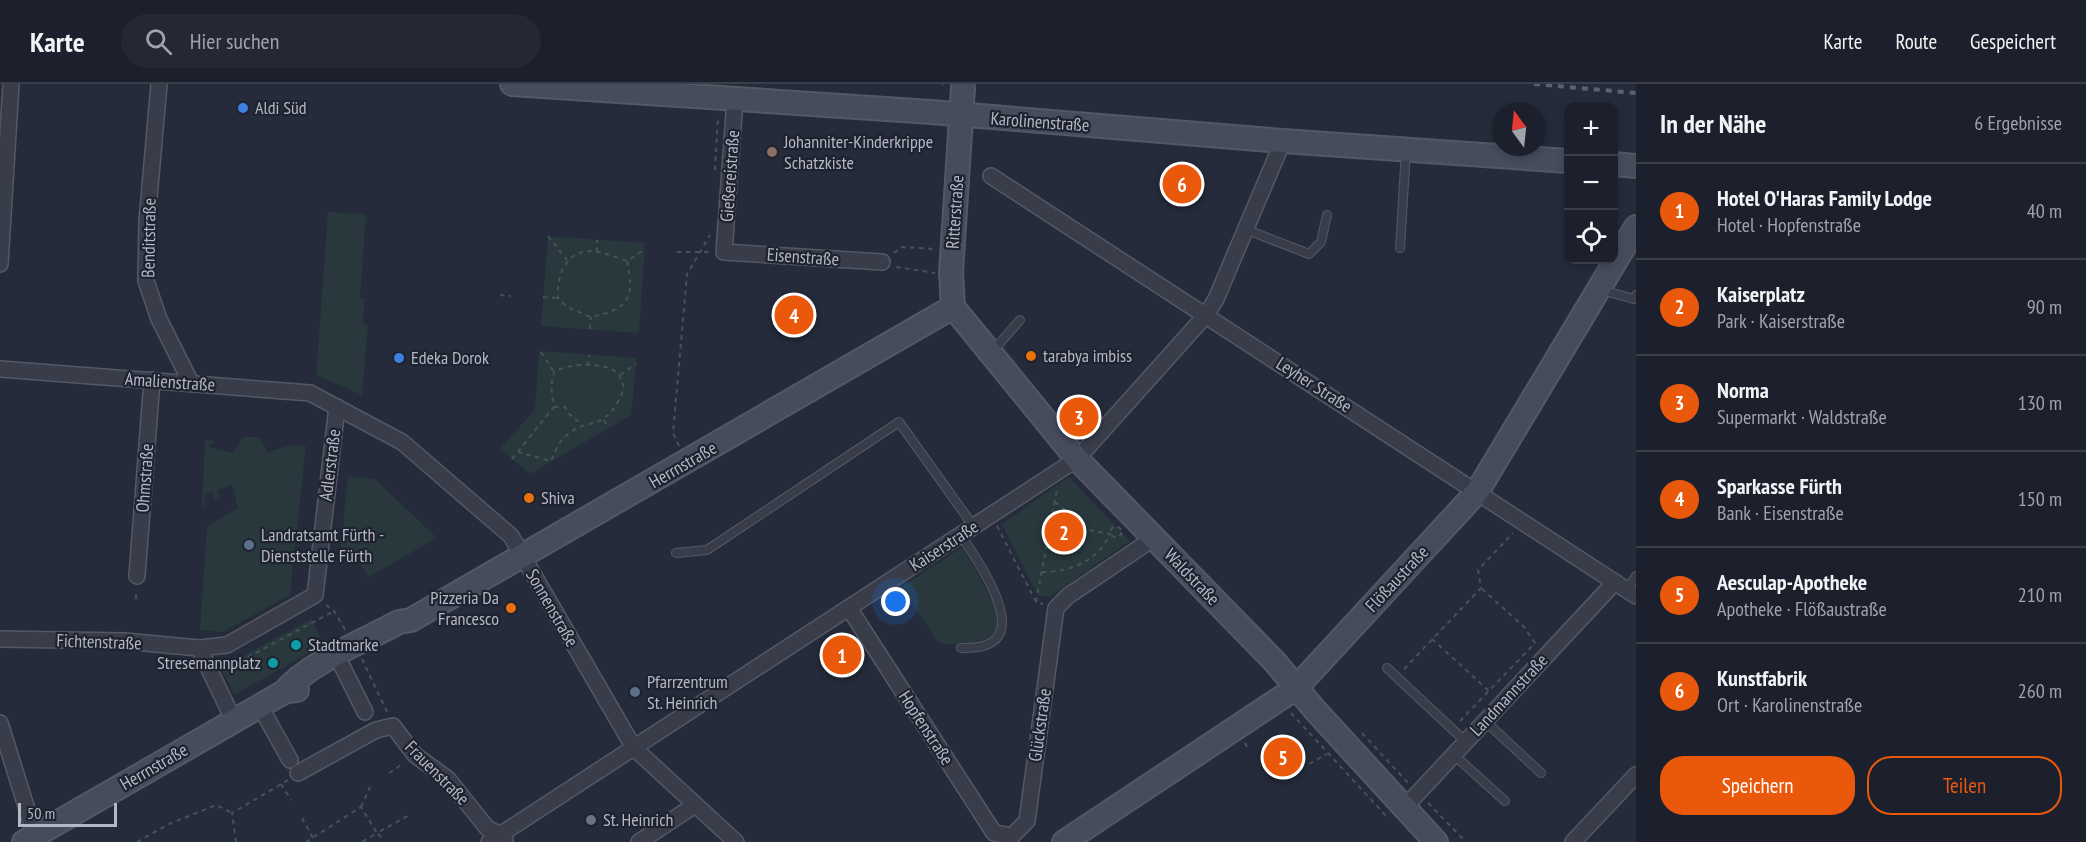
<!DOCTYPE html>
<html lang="de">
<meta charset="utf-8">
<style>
:root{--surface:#1c202c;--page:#252834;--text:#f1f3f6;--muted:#a0a3a9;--line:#3a3e48;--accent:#ea580c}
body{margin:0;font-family:"PT Sans Narrow",sans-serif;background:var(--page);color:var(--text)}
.controls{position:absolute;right:18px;top:18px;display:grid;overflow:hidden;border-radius:12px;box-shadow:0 3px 9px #0003}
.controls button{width:54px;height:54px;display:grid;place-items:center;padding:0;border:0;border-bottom:2px solid var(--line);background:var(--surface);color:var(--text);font:30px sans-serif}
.compass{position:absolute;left:1492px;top:18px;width:54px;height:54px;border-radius:50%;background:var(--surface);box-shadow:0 3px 9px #0003;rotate:345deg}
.scale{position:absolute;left:18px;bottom:15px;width:99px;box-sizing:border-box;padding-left:6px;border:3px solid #b4b8c6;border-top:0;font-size:16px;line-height:21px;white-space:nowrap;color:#b4b8c6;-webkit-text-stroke:4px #1e232f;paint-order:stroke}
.you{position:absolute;left:896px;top:518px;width:21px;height:21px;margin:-15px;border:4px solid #fff;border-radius:50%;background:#1a73e8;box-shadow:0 0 0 9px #1a73e833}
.badge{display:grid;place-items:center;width:39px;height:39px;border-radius:50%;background:var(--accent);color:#fff;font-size:20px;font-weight:700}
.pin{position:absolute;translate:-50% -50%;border:3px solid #fff;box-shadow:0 2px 6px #0006}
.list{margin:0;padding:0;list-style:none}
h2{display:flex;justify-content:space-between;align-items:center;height:78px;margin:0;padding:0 24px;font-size:26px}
h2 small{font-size:20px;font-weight:400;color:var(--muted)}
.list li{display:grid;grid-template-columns:39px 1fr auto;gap:18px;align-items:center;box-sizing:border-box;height:96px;padding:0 24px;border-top:2px solid var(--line)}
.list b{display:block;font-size:22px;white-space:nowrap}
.list p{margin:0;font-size:20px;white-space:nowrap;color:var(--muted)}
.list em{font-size:20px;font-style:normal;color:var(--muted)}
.actions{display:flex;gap:12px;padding:18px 24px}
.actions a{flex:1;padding:14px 0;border:2px solid var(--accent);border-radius:24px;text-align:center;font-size:21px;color:var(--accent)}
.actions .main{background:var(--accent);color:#fff}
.icon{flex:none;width:33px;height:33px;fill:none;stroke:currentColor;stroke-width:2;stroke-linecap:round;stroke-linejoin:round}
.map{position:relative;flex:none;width:1636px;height:758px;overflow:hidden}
header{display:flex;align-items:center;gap:36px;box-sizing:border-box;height:84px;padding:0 30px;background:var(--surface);border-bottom:2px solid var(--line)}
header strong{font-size:28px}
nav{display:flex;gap:33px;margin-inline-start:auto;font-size:21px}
.search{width:420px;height:54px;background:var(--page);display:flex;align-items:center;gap:15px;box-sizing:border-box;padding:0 21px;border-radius:33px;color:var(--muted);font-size:22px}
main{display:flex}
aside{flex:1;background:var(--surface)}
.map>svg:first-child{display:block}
</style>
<header>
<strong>Karte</strong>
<div class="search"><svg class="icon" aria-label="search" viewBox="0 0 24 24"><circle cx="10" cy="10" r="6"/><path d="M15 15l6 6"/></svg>Hier suchen</div>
<nav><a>Karte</a><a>Route</a><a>Gespeichert</a></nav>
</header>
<main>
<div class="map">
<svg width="1636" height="758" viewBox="0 0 1636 758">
<rect width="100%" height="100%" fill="#252b3a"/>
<!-- green -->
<g fill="#28383c">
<polygon points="328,128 366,130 360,214 365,215 363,240 368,241 362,311 316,291"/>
<polygon points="548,152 645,159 639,249 541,242"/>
<polygon points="539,267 637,274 631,331 530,390 500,365 535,325"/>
<polygon points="244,353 260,353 267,368 292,361 306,362 290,511 223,548 200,546 207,442 238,424 232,401 218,406 220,415 215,417 212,408 205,410 204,423 202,423 205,356 215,357 209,363 232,369"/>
<polygon points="348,392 375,395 437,454 368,493 355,470 339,479"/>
<polygon points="1069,393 1130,457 1051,512 1038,512 1002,440"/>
<path d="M963 463 997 526 998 548C979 560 960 563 938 558L901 503Z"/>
<polygon points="311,535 324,560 234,611 221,584"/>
</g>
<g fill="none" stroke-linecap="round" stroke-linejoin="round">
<!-- lane casing -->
<g stroke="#545865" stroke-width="10">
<g id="lane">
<polyline points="1245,145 1309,170 1321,158 1327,131"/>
<polyline points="1400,164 1406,67"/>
<polyline points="1601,206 1634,215 1636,211"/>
<polyline points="992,268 1020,236"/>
<path d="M961 451C973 470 1023 539 992 558 983 564 971 564 961 564"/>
<polyline points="676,469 707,466 899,338 974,443"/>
<polyline points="1627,506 1636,492"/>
<polyline points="1387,584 1466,658"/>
<polyline points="1485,637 1541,689"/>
<polyline points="1454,671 1505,717"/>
</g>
</g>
<!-- street casing -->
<g stroke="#545865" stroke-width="18">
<g id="street">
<polyline points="159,0 147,137 146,197 159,235 191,299"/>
<polyline points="735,15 724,168 882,178"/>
<polyline points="991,92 1636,512"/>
<polyline points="0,180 11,0"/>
<polyline points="0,285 310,309 402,358 511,452 634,664 736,758"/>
<polyline points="137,492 152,296"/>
<polyline points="849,524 994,749 1012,752 1027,737 1056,524 1068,512 1154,454"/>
<polyline points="0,555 124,557 199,564 227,561 315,511 337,323"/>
<polyline points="199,564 234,637"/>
<polyline points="342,582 365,628"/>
<polyline points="260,622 290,676"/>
<polyline points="0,639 35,751"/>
<polyline points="298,689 376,646 393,642 415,671 448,695 487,744 501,751 505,756"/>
<polyline points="1404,724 1615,498"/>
<polyline points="489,758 1077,375 1206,231 1216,215 1283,57"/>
<polyline points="639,758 695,721"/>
<polyline points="1573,758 1636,691"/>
</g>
</g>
<!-- secondary casing -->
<g stroke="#545865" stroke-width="26">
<g id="secondary">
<polyline points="512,0 931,28 1283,57 1568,77"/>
<polyline points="963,4 951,188 953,223 1077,375 1275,578 1315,626 1436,758"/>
<polyline points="1614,80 1636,82"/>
<path d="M284 608C310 578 364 557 399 538L411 536 953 223"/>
<polyline points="24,758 284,608 297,606"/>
<polyline points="1064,758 1296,604 1477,408 1636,143"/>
</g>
</g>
<!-- path -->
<g stroke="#455358" stroke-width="2" stroke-dasharray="4.5 4.5" stroke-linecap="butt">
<polyline points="942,1 943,0"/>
<polyline points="715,86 718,32"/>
<polyline points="548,152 567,176"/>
<polyline points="597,168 597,156"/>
<polyline points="677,168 709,168"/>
<polyline points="894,169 902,163 934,165"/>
<path d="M627 177C635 214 629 225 591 233L567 223 558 214C556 189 568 162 599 168 608 170 618 174 627 177L645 165"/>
<polyline points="896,183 935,189"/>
<polyline points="500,211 511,212"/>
<polyline points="543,213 558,214"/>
<polyline points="590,245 591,233"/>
<polyline points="541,268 554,288"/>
<polyline points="588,282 589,271"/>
<polyline points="620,291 636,280"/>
<polyline points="554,323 565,323 569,330 583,341"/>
<polyline points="604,336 608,344"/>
<polyline points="679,362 673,349 687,190 710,151"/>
<path d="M512 375 554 323 551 302 554 288C568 279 601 278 615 287 621 291 622 298 624 304 605 354 587 328 562 356 557 361 554 371 551 377L518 368"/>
<polyline points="997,442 1036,518 1043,520"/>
<circle cx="1116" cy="448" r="5.5"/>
<path d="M1042 488C1070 488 1098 477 1110 450L1088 446 1055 418"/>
<polyline points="136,515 136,507"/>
<polyline points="1036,518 1057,406"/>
<polyline points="326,521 334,527 346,547"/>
<polyline points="1432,555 1490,608"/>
<polyline points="362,575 388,630"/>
<polyline points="1404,585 1481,504 1478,486 1513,449"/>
<polyline points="224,586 334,527"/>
<polyline points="1291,629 1389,735"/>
<polyline points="1460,637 1535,559 1524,543 1481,504"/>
<polyline points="1362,649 1409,700"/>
<polyline points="1245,659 1249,667"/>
<polyline points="1309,680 1327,670"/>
<polyline points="389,689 404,679"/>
<polyline points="281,700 291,716"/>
<polyline points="1428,719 1466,758"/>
<polyline points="361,723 370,703"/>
<polyline points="302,734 313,754"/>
<polyline points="381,753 377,749 411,730"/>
<polyline points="137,758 169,740 216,721 232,729"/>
<polyline points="236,758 232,729 288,696"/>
<polyline points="306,758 361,723 377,749 362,758"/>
</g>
<!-- lane -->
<use href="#lane" stroke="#393d4a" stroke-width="8"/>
<!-- street -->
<use href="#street" stroke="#393d4a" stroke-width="15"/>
<!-- secondary -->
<use href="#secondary" stroke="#474c5d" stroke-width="22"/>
<!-- rail -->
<polyline stroke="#5b6171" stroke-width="4" stroke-dasharray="6 6" stroke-linecap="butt" points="1534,0 1636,9"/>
</g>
<!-- markers -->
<g fill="#3f7fe0" stroke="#1e232f" stroke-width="2">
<circle cx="243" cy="24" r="6"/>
<circle cx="399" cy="274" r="6"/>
</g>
<circle fill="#8d6e63" stroke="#1e232f" stroke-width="2" cx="772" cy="68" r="6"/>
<g fill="#e8710a" stroke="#1e232f" stroke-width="2">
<circle cx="1031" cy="272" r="6"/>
<circle cx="529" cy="414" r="6"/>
<circle cx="511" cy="524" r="6"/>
</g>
<g fill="#5c6f8a" stroke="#1e232f" stroke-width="2">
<circle cx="249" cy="461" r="6"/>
<circle cx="635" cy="608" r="6"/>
</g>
<g fill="#0f9aa8" stroke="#1e232f" stroke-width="2">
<circle cx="296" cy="561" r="6"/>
<circle cx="273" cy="579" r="6"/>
</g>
<circle fill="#6b7280" stroke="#1e232f" stroke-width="2" cx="591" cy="736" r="6"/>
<g text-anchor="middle" stroke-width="4.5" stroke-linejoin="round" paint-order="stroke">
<!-- poi labels -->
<g font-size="18" fill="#b4b8c6" stroke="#1e232f" text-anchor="start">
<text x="255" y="30">Aldi Süd</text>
<text x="784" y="64">Johanniter-Kinderkrippe<tspan x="784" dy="21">Schatzkiste</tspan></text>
<text x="1043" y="278">tarabya imbiss</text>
<text x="411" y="280">Edeka Dorok</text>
<text x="541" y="420">Shiva</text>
<text x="261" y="457">Landratsamt Fürth -<tspan x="261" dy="21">Dienststelle Fürth</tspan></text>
<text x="499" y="520" text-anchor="end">Pizzeria Da<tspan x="499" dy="21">Francesco</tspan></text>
<text x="308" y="567">Stadtmarke</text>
<text x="261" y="585" text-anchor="end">Stresemannplatz</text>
<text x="647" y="604">Pfarrzentrum<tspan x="647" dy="21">St. Heinrich</tspan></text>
<text x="603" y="742">St. Heinrich</text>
</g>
<!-- street labels -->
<g font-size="18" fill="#b4b8c6" stroke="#1e232f">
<text transform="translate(1040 38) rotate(4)" y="6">Karolinenstraße</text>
<text transform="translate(730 92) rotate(-86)" y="6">Gießereistraße</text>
<text transform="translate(955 128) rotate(-86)" y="6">Ritterstraße</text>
<text transform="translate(149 154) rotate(-89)" y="6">Benditstraße</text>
<text transform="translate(803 173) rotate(4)" y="6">Eisenstraße</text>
<text transform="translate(170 298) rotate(4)" y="6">Amalienstraße</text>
<text transform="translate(1314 301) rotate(33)" y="6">Leyher Straße</text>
<text transform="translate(330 381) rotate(-83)" y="6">Adlerstraße</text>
<text transform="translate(683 381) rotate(-30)" y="6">Herrnstraße</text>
<text transform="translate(145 394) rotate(-86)" y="6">Ohmstraße</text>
<text transform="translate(944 462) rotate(-33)" y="6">Kaiserstraße</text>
<text transform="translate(1192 493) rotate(46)" y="6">Waldstraße</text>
<text transform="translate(1397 495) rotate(-47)" y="6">Flößaustraße</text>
<text transform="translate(552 524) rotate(60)" y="6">Sonnenstraße</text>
<text transform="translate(99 558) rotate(2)" y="6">Fichtenstraße</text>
<text transform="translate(1509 611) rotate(-47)" y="6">Landmannstraße</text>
<text transform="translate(1040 641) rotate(-82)" y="6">Glückstraße</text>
<text transform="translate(926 644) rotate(57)" y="6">Hopfenstraße</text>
<text transform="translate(154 683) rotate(-30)" y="6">Herrnstraße</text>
<text transform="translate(437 689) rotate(45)" y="6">Frauenstraße</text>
</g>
</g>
</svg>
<div class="controls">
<button>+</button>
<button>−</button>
<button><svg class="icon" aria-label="locate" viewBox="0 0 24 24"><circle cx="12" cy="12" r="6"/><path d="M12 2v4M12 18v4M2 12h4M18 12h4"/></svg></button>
</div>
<svg class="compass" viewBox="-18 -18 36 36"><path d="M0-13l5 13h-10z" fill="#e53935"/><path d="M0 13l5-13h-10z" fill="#a0a3a9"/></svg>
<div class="scale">50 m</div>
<div class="you"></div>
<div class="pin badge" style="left:842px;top:571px">1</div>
<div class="pin badge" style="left:1064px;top:448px">2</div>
<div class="pin badge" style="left:1079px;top:333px">3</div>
<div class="pin badge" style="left:794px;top:231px">4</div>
<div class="pin badge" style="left:1283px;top:673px">5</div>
<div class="pin badge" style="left:1182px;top:100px">6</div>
</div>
<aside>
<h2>In der Nähe<small>6 Ergebnisse</small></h2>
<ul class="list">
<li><span class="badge">1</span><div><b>Hotel O'Haras Family Lodge</b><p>Hotel · Hopfenstraße</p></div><em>40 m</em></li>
<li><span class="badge">2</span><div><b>Kaiserplatz</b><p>Park · Kaiserstraße</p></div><em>90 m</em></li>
<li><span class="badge">3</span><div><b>Norma</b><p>Supermarkt · Waldstraße</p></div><em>130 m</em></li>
<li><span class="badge">4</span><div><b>Sparkasse Fürth</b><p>Bank · Eisenstraße</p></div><em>150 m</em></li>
<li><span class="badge">5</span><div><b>Aesculap-Apotheke</b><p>Apotheke · Flößaustraße</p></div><em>210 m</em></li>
<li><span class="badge">6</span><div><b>Kunstfabrik</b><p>Ort · Karolinenstraße</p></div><em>260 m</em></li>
</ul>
<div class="actions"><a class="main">Speichern</a><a>Teilen</a></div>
</aside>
</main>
